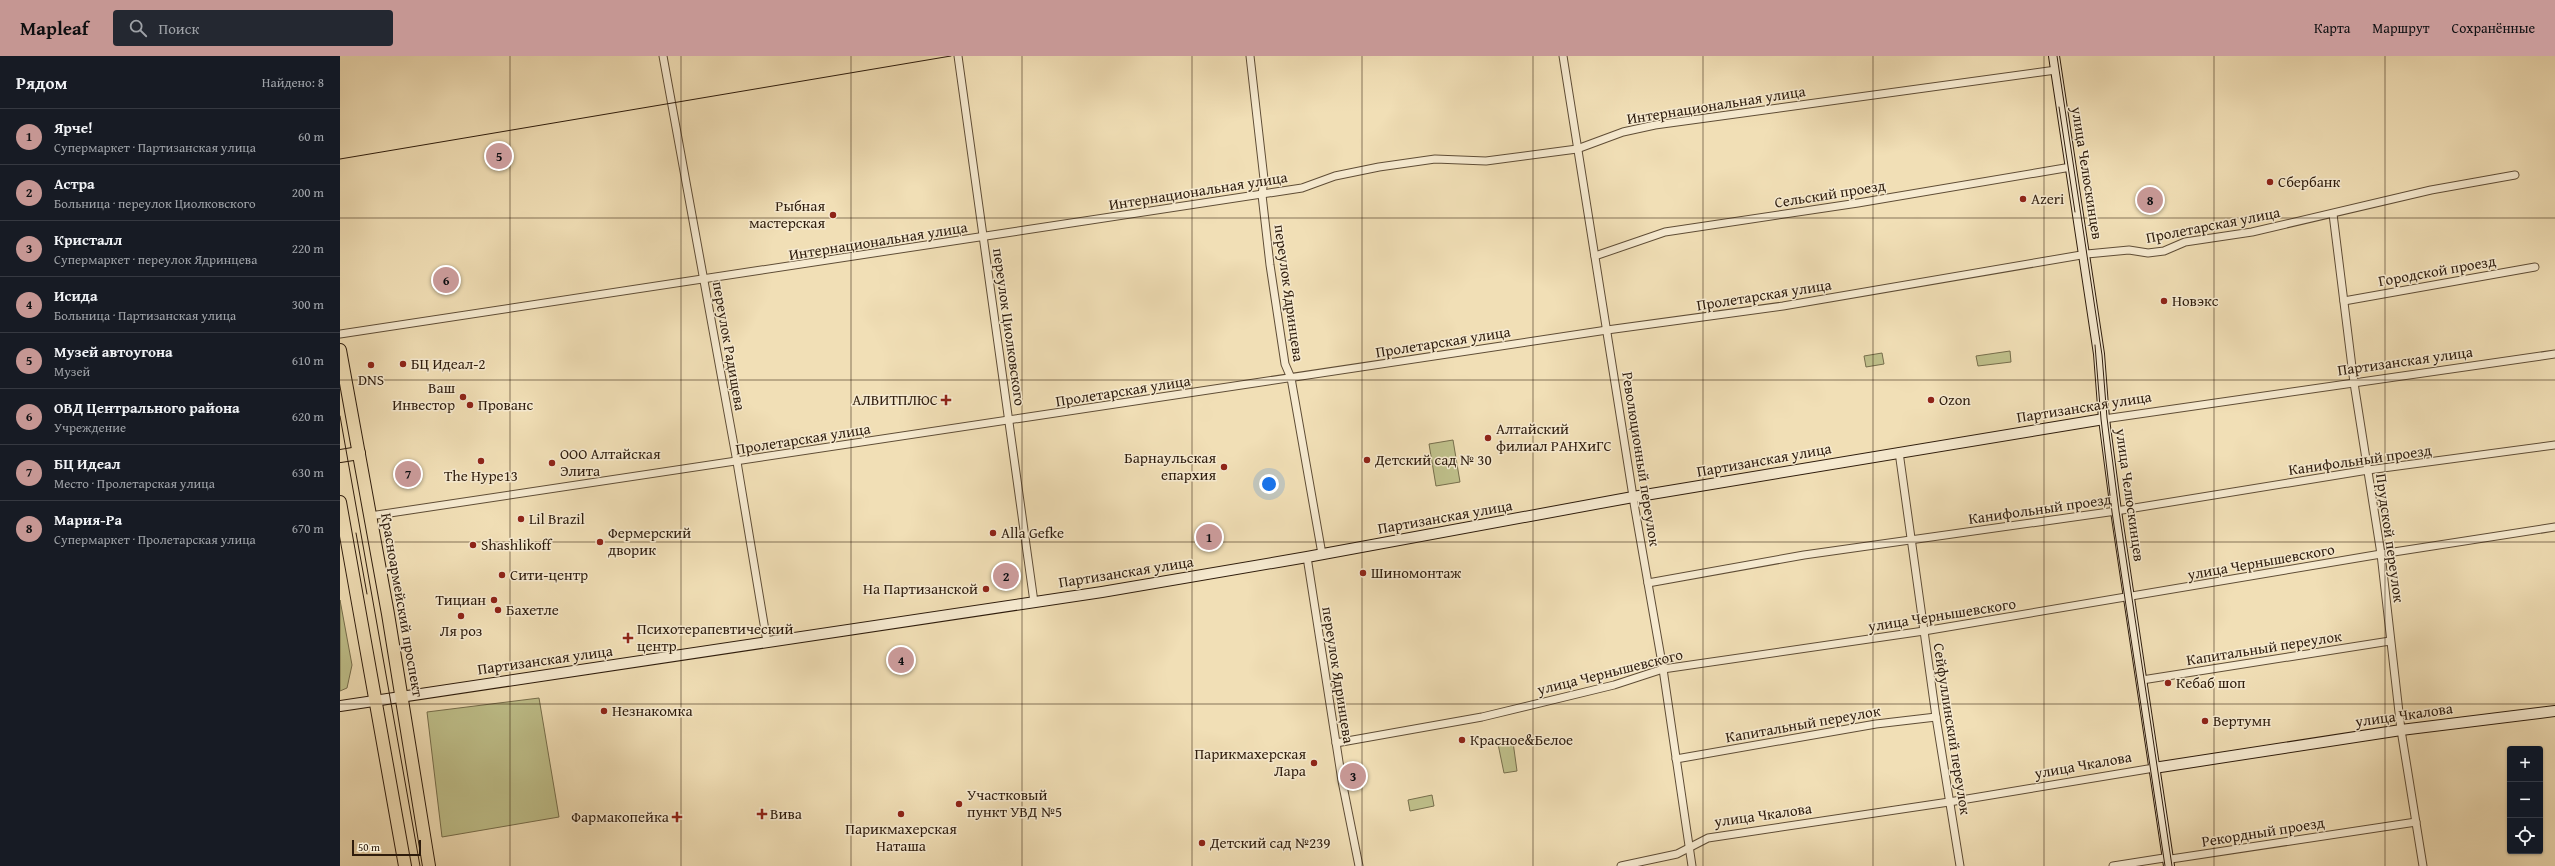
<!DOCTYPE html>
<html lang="ru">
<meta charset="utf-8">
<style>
:root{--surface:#171b24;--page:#242831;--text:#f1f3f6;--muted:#9ea1a6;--line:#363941;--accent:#c59692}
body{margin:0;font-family:"Gentium Book Plus",serif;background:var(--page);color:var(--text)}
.controls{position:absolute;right:12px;bottom:12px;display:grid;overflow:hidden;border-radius:4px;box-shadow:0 1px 3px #0004}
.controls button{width:36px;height:36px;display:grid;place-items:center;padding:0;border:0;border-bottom:1px solid var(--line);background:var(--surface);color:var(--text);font:20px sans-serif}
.scale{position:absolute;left:12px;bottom:10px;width:69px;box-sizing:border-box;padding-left:4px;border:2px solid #2e1c0c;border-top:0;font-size:11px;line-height:14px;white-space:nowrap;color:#2e1c0c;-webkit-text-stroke:3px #f6ead0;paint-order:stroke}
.you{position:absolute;left:929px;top:428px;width:14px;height:14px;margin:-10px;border:3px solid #fff;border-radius:50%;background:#1a73e8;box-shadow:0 0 0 6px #1a73e833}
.badge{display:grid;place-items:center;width:26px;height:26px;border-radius:50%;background:var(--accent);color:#111;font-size:13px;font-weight:700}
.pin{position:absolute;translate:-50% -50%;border:2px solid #fff;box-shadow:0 1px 4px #0006}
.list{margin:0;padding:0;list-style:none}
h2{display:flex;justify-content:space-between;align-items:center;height:52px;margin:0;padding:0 16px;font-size:17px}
h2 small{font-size:13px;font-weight:400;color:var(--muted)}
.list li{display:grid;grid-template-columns:26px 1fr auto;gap:12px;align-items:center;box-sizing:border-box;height:56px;padding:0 16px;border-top:1px solid var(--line)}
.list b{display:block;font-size:15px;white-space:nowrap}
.list p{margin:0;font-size:13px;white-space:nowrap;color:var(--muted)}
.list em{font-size:13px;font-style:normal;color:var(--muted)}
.icon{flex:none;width:22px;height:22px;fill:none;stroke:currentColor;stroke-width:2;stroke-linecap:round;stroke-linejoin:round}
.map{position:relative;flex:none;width:2215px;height:810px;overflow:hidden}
header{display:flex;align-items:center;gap:24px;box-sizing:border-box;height:56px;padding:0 20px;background:var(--accent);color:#111}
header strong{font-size:19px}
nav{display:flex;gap:22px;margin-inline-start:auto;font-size:14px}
.search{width:280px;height:36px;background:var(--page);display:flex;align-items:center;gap:10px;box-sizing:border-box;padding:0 14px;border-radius:4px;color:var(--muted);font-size:15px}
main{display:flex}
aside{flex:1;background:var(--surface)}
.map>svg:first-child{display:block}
</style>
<header>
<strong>Mapleaf</strong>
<div class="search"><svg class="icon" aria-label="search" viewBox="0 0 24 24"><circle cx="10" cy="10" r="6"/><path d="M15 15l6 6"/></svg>Поиск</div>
<nav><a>Карта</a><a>Маршрут</a><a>Сохранённые</a></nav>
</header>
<main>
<aside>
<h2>Рядом<small>Найдено: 8</small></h2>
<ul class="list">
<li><span class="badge">1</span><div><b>Ярче!</b><p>Супермаркет · Партизанская улица</p></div><em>60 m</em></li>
<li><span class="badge">2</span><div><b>Астра</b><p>Больница · переулок Циолковского</p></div><em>200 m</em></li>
<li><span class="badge">3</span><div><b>Кристалл</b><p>Супермаркет · переулок Ядринцева</p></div><em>220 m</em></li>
<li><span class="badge">4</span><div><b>Исида</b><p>Больница · Партизанская улица</p></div><em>300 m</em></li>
<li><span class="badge">5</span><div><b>Музей автоугона</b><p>Музей</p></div><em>610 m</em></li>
<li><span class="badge">6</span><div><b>ОВД Центрального района</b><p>Учреждение</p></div><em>620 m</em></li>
<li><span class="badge">7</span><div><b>БЦ Идеал</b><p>Место · Пролетарская улица</p></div><em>630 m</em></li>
<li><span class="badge">8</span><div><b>Мария-Ра</b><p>Супермаркет · Пролетарская улица</p></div><em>670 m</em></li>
</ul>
</aside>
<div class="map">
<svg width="2215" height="810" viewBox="0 0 2215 810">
<rect width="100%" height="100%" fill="#f1dfb6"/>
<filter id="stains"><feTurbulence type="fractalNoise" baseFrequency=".005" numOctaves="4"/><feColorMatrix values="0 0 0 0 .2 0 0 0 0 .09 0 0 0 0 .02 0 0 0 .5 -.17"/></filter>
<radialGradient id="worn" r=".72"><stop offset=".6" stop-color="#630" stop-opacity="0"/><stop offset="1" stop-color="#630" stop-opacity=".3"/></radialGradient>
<!-- green -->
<g fill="#bfc08b" stroke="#766e4c">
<polygon points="1670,295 1671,306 1638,310 1636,300"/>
<polygon points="1542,297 1544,308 1526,311 1524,300"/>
<polygon points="1113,384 1120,426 1096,430 1089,388"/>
<polygon points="0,544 12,609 7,632 0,635"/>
<polygon points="199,642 219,761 102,781 87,656"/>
<polygon points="1173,686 1177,715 1164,717 1158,688"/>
<polygon points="1092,739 1094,750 1070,755 1068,744"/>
</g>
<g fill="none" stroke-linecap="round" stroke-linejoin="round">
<!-- street casing -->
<g stroke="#5f4d36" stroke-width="9">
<g id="street">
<polyline points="323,0 397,406 427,586"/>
<polyline points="618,0 694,546"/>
<polyline points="910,0 924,123 922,139 930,209 945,308 951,322 982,498"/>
<polyline points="1223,0 1295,453 1323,613 1352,810"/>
<polyline points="1993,158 2014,327 2041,498 2061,674 2083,810"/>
<polyline points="1255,200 1325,176 1518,147 1731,111"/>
<polyline points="2004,245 2195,211"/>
<polyline points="0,278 962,132 995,120 1039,111 1095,103 1146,105 1237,93 1283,76 1315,69 1716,14"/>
<polyline points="1764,363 2215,298"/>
<polyline points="1559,396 1596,661 1620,810"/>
<polyline points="30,460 1267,274 1443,250 1747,198 1789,194 1808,197 1824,195 1845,186 1912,176 2091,134 2175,119"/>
<polyline points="967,501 1002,725 1019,810"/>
<polyline points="1308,527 1464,499 1776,455 2028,414 2215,389"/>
<polyline points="1802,624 2050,585"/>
<polyline points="996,687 1142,661 1274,629 1323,613 1584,575 2041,498 2215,471"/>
<polyline points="1336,703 1536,668 1596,661"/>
<polyline points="1281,810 1337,798 1368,782 1609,746 1814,712"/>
<polyline points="1773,810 1824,802 1831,803 2076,766"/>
</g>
</g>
<!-- secondary casing -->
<g stroke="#2e1c0c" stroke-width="12">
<g id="secondary">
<polyline points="1714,0 1759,298 1764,363 1776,455 1829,810"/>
<polyline points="0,650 762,536 967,501 1293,441 1764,363"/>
<polyline points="1814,712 2061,674 2215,655"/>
</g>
</g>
<!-- primary casing -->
<g stroke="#2e1c0c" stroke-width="14">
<g id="primary">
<polyline points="0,294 48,558 89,810"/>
<polyline points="0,400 19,397"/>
<polyline points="0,446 65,810"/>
</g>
</g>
<!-- street -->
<use href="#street" stroke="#f6ead0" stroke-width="7"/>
<!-- secondary -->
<use href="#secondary" stroke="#f6ead0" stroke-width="10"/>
<!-- primary -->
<use href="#primary" stroke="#f1dfb6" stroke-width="12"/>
<!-- tram -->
<g stroke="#2e1c0c" stroke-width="1">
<polyline points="1717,0 1762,299 1767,362 1779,455 1832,810"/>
<polyline points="1719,51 1735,156"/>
<polyline points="0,103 611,0"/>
<polyline points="1755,289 1761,363 1772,456 1825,810"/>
<polyline points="0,360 80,810"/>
<polyline points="16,477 27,538"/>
</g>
</g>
<!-- grid -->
<path fill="none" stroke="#2e1c0c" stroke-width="1" stroke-opacity="0.55" d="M170 0V810M341 0V810M511 0V810M682 0V810M852 0V810M1022 0V810M1193 0V810M1363 0V810M1533 0V810M1704 0V810M1874 0V810M2045 0V810M0 162H2215M0 324H2215M0 486H2215M0 648H2215"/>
<!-- markers -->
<g fill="#8f2418" stroke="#f6ead0" stroke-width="1.5">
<circle cx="1930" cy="126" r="4"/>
<circle cx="1683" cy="143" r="4"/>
<circle cx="493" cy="159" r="4"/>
<circle cx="1824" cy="245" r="4"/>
<circle cx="63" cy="308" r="4"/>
<circle cx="31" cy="309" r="4"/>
<circle cx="123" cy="341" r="4"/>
<path d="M604 338h4v4h4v4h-4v4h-4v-4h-4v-4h4z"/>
<circle cx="1591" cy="344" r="4"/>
<circle cx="130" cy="349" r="4"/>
<circle cx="1148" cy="382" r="4"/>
<circle cx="1027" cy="404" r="4"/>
<circle cx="141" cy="405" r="4"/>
<circle cx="212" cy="407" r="4"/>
<circle cx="884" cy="411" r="4"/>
<circle cx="181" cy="463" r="4"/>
<circle cx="653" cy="477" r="4"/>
<circle cx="260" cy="486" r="4"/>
<circle cx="133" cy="489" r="4"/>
<circle cx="1023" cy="517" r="4"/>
<circle cx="162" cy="519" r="4"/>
<circle cx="646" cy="533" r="4"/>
<circle cx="154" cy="544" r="4"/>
<circle cx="158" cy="554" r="4"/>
<circle cx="121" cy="560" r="4"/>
<path d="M286 576h4v4h4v4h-4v4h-4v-4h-4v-4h4z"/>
<circle cx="1828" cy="627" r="4"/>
<circle cx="264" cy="655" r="4"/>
<circle cx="1865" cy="665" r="4"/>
<circle cx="1122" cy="684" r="4"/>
<circle cx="974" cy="707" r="4"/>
<circle cx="619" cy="748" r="4"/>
<path d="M420 752h4v4h4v4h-4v4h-4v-4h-4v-4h4z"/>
<circle cx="561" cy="758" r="4"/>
<path d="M335 755h4v4h4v4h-4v4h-4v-4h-4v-4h4z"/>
<circle cx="862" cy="787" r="4"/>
</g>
<g text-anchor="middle" stroke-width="3" stroke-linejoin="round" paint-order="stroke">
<!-- street labels -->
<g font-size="15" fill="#2e1c0c" stroke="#f6ead0">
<text transform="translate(1376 49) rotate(-9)" y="5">Интернациональная улица</text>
<text transform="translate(1747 117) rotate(81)" y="5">улица Челюскинцев</text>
<text transform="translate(858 135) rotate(-9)" y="5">Интернациональная улица</text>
<text transform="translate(1490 138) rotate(-9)" y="5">Сельский проезд</text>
<text transform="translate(1873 169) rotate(-11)" y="5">Пролетарская улица</text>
<text transform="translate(538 185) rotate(-9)" y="5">Интернациональная улица</text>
<text transform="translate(2097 215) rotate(-10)" y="5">Городской проезд</text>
<text transform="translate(949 237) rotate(82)" y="5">переулок Ядринцева</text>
<text transform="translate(1424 239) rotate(-9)" y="5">Пролетарская улица</text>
<text transform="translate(669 271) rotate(82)" y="5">переулок Циолковского</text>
<text transform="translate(1103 286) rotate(-9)" y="5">Пролетарская улица</text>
<text transform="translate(389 290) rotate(80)" y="5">переулок Радищева</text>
<text transform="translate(2065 305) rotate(-8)" y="5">Партизанская улица</text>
<text transform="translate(783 335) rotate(-9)" y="5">Пролетарская улица</text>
<text transform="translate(1744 351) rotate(-9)" y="5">Партизанская улица</text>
<text transform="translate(463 383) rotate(-9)" y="5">Пролетарская улица</text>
<text transform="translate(1301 403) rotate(81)" y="5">Революционный переулок</text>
<text transform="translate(1424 404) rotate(-10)" y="5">Партизанская улица</text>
<text transform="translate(2020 404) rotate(-8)" y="5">Канифольный проезд</text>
<text transform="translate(1790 439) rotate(82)" y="5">улица Челюскинцев</text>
<text transform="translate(1700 453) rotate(-8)" y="5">Канифольный проезд</text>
<text transform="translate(1105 461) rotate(-10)" y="5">Партизанская улица</text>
<text transform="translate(2050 482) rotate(82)" y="5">Прудской переулок</text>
<text transform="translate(1921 506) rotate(-10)" y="5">улица Чернышевского</text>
<text transform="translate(786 516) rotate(-9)" y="5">Партизанская улица</text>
<text transform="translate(62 549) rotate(80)" y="5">Красноармейский проспект</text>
<text transform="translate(1602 559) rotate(-9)" y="5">улица Чернышевского</text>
<text transform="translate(1924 592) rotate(-9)" y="5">Капитальный переулок</text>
<text transform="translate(205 604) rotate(-8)" y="5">Партизанская улица</text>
<text transform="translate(1270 616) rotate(-14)" y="5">улица Чернышевского</text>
<text transform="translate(998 619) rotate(81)" y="5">переулок Ядринцева</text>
<text transform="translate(2064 659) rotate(-8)" y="5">улица Чкалова</text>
<text transform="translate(1463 668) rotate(-10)" y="5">Капитальный переулок</text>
<text transform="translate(1612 673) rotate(81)" y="5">Сейфуллинский переулок</text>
<text transform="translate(1743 709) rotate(-10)" y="5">улица Чкалова</text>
<text transform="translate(1423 759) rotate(-8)" y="5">улица Чкалова</text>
<text transform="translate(1923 776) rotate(-9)" y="5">Рекордный проезд</text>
</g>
<!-- poi labels -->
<g font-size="15" fill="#2e1c0c" stroke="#f6ead0" text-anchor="start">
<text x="1938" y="131">Сбербанк</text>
<text x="1691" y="148">Azeri</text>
<text x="485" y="155" text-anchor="end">Рыбная<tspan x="485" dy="17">мастерская</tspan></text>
<text x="1832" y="250">Новэкс</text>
<text x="71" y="313">БЦ Идеал-2</text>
<text x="31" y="329" text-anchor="middle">DNS</text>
<text x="115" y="337" text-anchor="end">Ваш<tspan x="115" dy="17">Инвестор</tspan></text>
<text x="598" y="349" text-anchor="end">АЛВИТПЛЮС</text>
<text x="1599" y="349">Ozon</text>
<text x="138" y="354">Прованс</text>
<text x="1156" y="378">Алтайский<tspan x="1156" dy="17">филиал РАНХиГС</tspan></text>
<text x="220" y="403">ООО Алтайская<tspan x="220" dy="17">Элита</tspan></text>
<text x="876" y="407" text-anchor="end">Барнаульская<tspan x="876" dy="17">епархия</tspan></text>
<text x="1035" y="409">Детский сад № 30</text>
<text x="141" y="425" text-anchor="middle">The Hype13</text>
<text x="189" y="468">Lil Brazil</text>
<text x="268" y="482">Фермерский<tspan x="268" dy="17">дворик</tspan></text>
<text x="661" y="482">Alla Gefke</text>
<text x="141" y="494">Shashlikoff</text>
<text x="1031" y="522">Шиномонтаж</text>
<text x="170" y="524">Сити-центр</text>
<text x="638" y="538" text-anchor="end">На Партизанской</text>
<text x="146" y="549" text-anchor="end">Тициан</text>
<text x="166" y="559">Бахетле</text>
<text x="297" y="578">Психотерапевтический<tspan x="297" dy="17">центр</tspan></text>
<text x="121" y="580" text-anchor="middle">Ля роз</text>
<text x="1836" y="632">Кебаб шоп</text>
<text x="272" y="660">Незнакомка</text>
<text x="1873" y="670">Вертумн</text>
<text x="1130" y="689">Красное&amp;Белое</text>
<text x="966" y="703" text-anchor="end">Парикмахерская<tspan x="966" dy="17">Лара</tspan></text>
<text x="627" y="744">Участковый<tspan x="627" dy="17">пункт УВД №5</tspan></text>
<text x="430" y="763">Вива</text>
<text x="329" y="766" text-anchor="end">Фармакопейка</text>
<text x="561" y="778" text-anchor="middle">Парикмахерская<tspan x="561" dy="17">Наташа</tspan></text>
<text x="870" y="792">Детский сад №239</text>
</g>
</g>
<rect width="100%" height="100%" filter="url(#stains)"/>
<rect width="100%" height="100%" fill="url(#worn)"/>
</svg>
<div class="controls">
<button>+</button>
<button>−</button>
<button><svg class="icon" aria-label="locate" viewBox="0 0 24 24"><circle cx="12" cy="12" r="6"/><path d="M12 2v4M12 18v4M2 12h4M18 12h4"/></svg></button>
</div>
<div class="scale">50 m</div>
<div class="you"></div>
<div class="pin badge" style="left:869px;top:481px">1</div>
<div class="pin badge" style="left:666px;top:520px">2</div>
<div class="pin badge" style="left:1013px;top:720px">3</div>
<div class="pin badge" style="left:561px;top:604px">4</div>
<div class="pin badge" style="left:159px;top:100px">5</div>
<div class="pin badge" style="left:106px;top:224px">6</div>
<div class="pin badge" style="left:68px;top:418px">7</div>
<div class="pin badge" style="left:1810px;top:144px">8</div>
</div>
</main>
